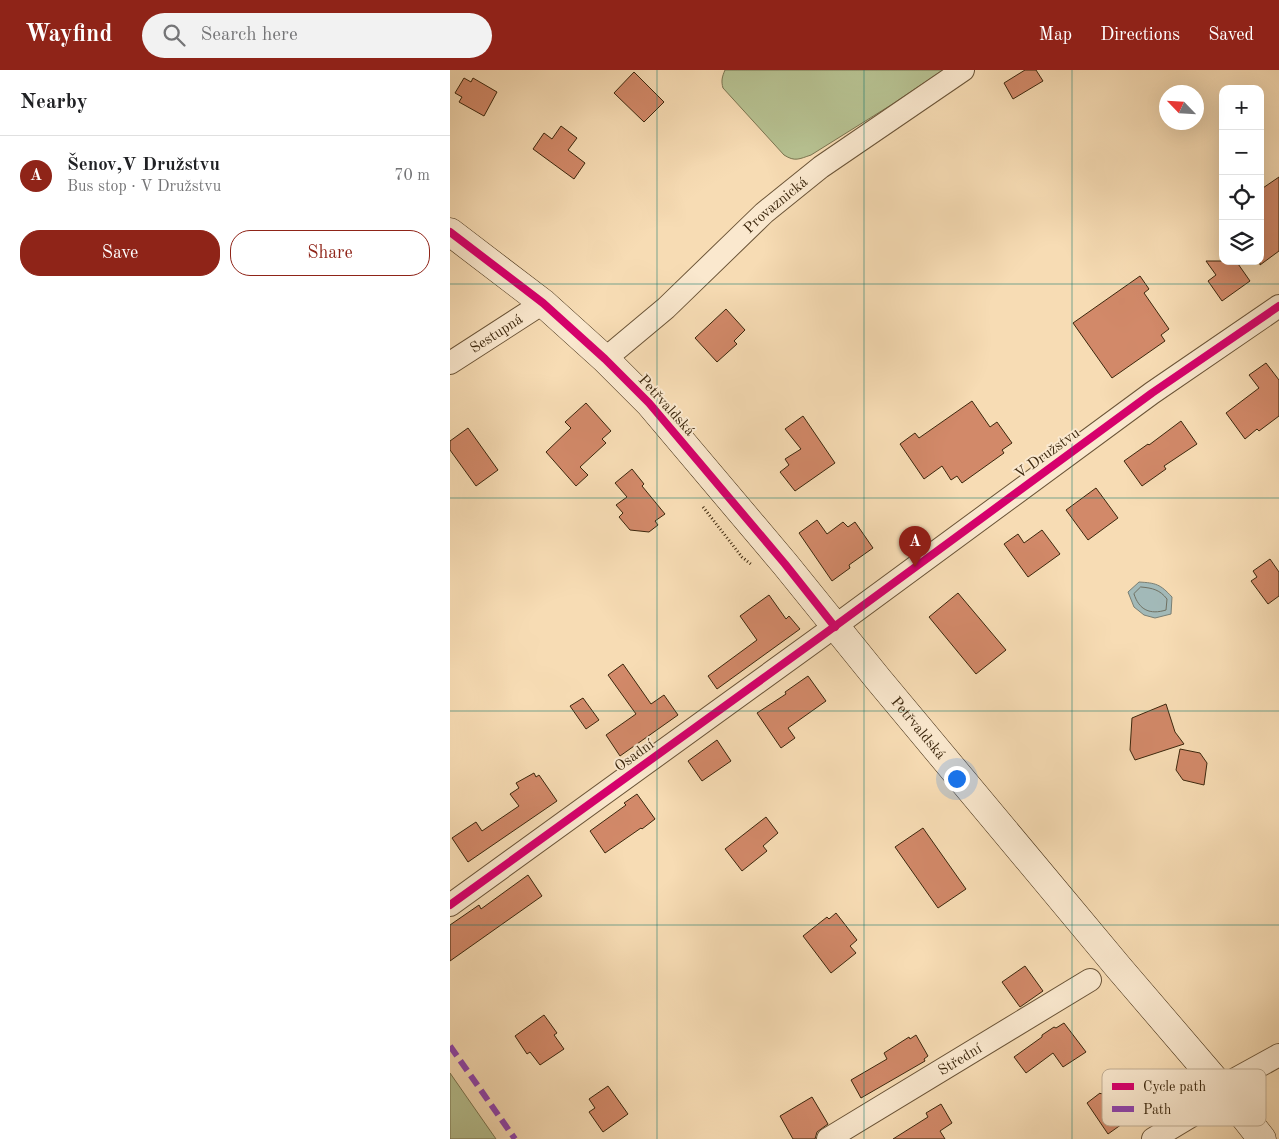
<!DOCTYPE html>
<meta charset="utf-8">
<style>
:root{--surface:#fff;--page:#f2f2f2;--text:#202124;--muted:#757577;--line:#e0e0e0;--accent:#8f2418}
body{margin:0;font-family:"Old Standard TT",serif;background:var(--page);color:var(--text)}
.controls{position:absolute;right:15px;top:15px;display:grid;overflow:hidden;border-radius:10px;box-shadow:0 5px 20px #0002}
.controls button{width:45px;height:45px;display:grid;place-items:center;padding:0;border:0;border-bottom:1px solid var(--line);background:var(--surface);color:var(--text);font:25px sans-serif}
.compass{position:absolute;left:709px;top:15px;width:45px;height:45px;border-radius:50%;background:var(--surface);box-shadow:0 5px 20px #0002;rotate:295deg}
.you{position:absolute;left:506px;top:708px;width:18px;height:18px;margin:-12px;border:4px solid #fff;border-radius:50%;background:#1a73e8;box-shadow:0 0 0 8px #1a73e833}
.badge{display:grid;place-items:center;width:32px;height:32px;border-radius:50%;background:var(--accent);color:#fff;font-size:16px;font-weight:700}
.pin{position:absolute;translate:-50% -41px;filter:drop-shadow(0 1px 2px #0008)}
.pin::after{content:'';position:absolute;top:26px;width:18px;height:15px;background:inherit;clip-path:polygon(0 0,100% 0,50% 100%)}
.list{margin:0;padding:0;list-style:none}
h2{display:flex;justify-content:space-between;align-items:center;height:65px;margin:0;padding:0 20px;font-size:21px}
h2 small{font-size:16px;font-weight:400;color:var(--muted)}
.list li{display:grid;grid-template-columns:32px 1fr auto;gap:15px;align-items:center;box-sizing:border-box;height:80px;padding:0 20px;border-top:1px solid var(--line)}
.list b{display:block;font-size:19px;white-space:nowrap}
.list p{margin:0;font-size:16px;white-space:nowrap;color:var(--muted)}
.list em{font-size:16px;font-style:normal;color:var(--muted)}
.actions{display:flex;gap:10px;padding:15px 20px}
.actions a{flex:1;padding:11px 0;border:1px solid var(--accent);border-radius:20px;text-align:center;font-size:18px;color:var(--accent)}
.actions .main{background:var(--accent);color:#fff}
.icon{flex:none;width:28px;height:28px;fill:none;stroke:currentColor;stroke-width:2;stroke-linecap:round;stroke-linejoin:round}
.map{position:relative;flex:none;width:829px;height:1069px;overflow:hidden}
header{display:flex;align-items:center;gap:30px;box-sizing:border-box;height:70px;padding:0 25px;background:var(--accent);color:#fff}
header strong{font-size:24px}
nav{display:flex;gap:28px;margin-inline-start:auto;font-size:18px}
.search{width:350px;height:45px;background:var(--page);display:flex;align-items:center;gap:12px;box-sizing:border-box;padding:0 18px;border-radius:28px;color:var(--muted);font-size:19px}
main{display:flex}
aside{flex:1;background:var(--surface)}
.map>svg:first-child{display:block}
</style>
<header>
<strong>Wayfind</strong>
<div class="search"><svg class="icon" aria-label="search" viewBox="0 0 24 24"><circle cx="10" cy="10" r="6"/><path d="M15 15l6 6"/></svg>Search here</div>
<nav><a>Map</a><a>Directions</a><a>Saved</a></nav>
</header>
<main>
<aside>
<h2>Nearby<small></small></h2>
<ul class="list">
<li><span class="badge">A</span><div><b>Šenov,V Družstvu</b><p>Bus stop · V Družstvu</p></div><em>70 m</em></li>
</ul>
<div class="actions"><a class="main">Save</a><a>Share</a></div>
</aside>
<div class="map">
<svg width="829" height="1069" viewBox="0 0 829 1069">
<rect width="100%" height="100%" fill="#f7dcb4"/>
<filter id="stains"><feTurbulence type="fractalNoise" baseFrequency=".004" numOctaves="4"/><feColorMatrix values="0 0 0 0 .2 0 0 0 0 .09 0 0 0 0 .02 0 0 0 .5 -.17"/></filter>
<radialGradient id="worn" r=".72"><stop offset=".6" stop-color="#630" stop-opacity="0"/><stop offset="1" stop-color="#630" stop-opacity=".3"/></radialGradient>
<!-- green -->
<g fill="#b7c292" stroke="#7a7450">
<path d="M275 0H493L441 35 361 85C349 89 345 92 334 85L273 18C271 11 272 7 275 0Z"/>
<polygon points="0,1003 46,1069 0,1069"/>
</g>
<!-- water -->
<path fill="#a2b9b8" stroke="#797f74" d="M689 512C706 513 710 514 722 527L721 544 705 548 694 545 684 537 678 522Z"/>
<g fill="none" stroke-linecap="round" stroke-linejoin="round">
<!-- shore -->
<path stroke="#6f7062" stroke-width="1" d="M691 517C703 518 710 520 717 529L716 540C700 545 689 540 684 524Z"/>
</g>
<!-- building -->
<g fill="#d28969" stroke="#3c270d">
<polygon points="575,0 586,0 593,11 563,29 554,13"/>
<polygon points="184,2 214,32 194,52 164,23"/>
<polygon points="14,8 21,12 23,8 47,22 34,46 9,32 12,27 5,23"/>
<polygon points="111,56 127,68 118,80 135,93 124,109 83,79 94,63 102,69"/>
<polygon points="829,107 829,181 810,195 810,120"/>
<polygon points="756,191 786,191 800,211 772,231 758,211 766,205"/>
<polygon points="690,206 699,219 694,223 719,259 711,265 715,271 662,308 623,253"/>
<polygon points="276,239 295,260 284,271 287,274 267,292 245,268"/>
<polygon points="816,293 829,310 829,346 809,361 807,359 795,369 776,343 809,318 799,305"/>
<polygon points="522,331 540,357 547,352 562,373 552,380 554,383 512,413 507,406 501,410 492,396 474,409 450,374 465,363 469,368"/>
<polygon points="136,333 161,361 152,369 156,373 130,397 138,405 126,416 96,382 121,358 115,352"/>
<polygon points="353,346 385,393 345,421 330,402 339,395 335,389 351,379 335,359"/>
<polygon points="731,351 747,374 714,396 716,399 692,416 674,391 698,374 699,375"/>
<polygon points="18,358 48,400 26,416 0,380 0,371"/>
<polygon points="182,399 194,414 192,416 215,444 205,451 208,455 199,462 180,460 169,447 173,443 166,435 177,427 165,413"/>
<polygon points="646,418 668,448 638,470 616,440"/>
<polygon points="367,450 377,464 393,452 398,457 405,452 423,478 399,495 400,498 382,511 349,463"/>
<polygon points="592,460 610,484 578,507 554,474 568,464 574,473"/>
<polygon points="820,489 829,502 829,526 818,534 801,511 807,507 803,501"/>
<polygon points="508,523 556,580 526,604 479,547"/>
<polygon points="319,525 336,549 339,546 350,559 267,619 258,606 307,570 290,546"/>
<polygon points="173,594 201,634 214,625 228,645 170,686 156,665 186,644 158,605"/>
<polygon points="358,606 376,631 338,658 345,668 331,678 307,643 336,624 335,622"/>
<polygon points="133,628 149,650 136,659 120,636"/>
<polygon points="716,634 725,662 734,674 685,690 680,680 682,648"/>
<polygon points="267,670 281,691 252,711 238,691"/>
<polygon points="730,679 750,683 757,693 754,715 733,710 726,700"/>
<polygon points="84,703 86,707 89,705 107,731 18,792 2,768 26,752 32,761 69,736 60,724 69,718 66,713"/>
<polygon points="187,724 205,749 192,759 191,758 155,783 140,761 176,735 174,733"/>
<polygon points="316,747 328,763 313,776 317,781 292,801 275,779"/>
<polygon points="473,758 516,819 488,838 445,777"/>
<polygon points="78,805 92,826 0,891 0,855 29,835 31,839"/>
<polygon points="386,843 407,870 400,876 406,883 381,903 353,866 377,847 379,849"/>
<polygon points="575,896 593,921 570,937 552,912"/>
<polygon points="94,945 107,963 104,965 114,979 90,995 80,982 77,984 65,966"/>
<polygon points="614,953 636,982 613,997 603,983 576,1003 564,987 592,967 592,965 604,957 606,958"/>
<polygon points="466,965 478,986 474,989 475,991 411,1028 401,1010 437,989 434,983 459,967 460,969"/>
<polygon points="158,1016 178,1044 153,1062 139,1042 145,1038 139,1029"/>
<polygon points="659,1019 662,1024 665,1023 682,1047 658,1064 637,1033 650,1023 651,1024"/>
<polygon points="362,1027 378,1054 367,1062 365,1069 343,1069 330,1046"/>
<polygon points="491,1034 502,1053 490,1061 495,1069 443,1069 478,1047 476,1043"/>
</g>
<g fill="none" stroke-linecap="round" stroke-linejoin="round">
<!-- street casing -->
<g stroke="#6b5437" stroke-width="24">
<g id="street">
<path id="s1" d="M155 289 216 238 314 143 371 97 513 0"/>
<path id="s2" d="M0 293 93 233"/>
<polyline points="0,835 373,565 702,323 829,236"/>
<polyline points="771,1017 829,985"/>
<path id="s3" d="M378 1069 640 910"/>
<polyline points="703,1069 776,1025"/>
</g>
</g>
<!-- secondary casing -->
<g stroke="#3c270d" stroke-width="29">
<g id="secondary">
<path id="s4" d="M0 162 93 233 155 289 199 333 335 494 428 609 669 898 771 1017 812 1069"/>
</g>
</g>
<!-- path -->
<polyline stroke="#3c270d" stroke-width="3" stroke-dasharray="1 2.5" stroke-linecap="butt" points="253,437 292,487 302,495"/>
<!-- street -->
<use href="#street" stroke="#fae8ce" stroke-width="22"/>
<!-- secondary -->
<use href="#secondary" stroke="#fae8ce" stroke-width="28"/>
<!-- quiet -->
<polyline stroke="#8e44ad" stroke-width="6" stroke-dasharray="12 6" stroke-linecap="butt" points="0,976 65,1069"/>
<!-- cycleway casing -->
<g stroke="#fae8ce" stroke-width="11">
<g id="cycleway">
<polyline points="0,162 93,233 155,289 199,333 335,494 385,557"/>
<polyline points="0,835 373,565 702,323 829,236"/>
</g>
</g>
<!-- cycleway -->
<use href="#cycleway" stroke="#d6006c" stroke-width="8"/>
</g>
<!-- grid -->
<path fill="none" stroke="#0f766e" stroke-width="1" stroke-opacity="0.55" d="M207 0V1069M414 0V1069M622 0V1069M0 214H829M0 428H829M0 641H829M0 855H829"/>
<g text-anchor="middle" stroke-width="4" stroke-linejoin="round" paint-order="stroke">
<!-- street labels -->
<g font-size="15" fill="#3c270d" stroke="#fae8ce">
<text dy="5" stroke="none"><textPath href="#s1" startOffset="230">Provaznická</textPath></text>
<text dy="5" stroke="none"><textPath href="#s2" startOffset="55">Sestupná</textPath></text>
<text transform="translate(217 335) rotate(48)" y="5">Petřvaldská</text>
<text transform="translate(597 383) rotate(-36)" y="5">V Družstvu</text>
<text dy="5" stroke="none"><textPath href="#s4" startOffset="685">Petřvaldská</textPath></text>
<text transform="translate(184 685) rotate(-36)" y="5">Osadní</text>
<text dy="5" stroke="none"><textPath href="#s3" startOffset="154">Střední</textPath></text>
</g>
</g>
<!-- legend -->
<rect x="652" y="999" width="164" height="57" rx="8" fill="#fae8ce" stroke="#c1ae94" stroke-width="1"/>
<rect x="662" y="1013" width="22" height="7" fill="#d6006c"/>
<rect x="662" y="1036" width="22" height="6" fill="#8e44ad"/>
<g font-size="14" fill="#3c270d">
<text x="693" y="1021">Cycle path</text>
<text x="693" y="1044">Path</text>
</g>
<rect width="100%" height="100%" filter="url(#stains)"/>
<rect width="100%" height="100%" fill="url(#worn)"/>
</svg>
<div class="controls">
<button>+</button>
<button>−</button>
<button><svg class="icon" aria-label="locate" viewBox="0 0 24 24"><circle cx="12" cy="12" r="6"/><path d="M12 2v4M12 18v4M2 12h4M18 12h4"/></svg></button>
<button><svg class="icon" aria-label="layers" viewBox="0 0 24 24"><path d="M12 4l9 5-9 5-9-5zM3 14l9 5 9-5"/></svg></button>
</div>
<svg class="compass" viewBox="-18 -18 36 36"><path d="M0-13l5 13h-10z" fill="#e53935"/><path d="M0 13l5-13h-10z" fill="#757577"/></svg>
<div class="you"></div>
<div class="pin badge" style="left:465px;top:497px">A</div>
</div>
</main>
